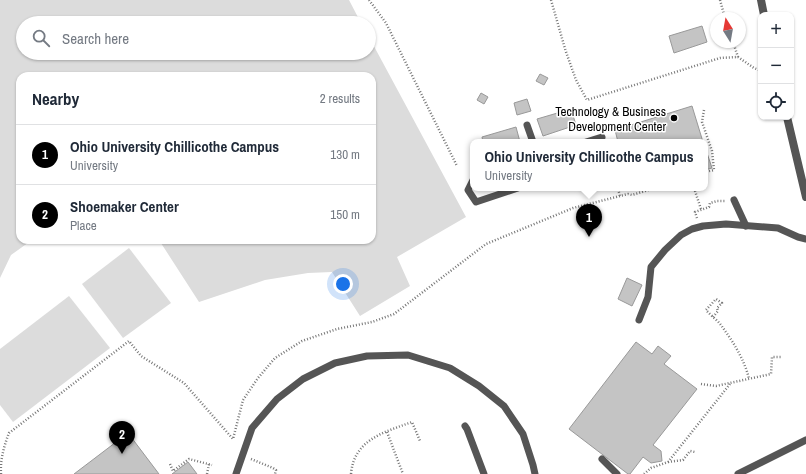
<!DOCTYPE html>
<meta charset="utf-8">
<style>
:root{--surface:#fff;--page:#f6f6f7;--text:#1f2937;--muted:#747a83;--line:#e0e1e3;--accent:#000}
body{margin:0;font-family:"Archivo Narrow",sans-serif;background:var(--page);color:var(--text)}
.controls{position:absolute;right:12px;top:12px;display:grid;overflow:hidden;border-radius:8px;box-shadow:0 1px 3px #0004}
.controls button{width:36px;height:36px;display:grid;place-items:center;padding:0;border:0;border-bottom:1px solid var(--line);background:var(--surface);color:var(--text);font:20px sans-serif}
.compass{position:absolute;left:710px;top:12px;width:36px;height:36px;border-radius:50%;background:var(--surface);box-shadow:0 1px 3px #0004;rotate:349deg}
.you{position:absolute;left:343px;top:284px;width:14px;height:14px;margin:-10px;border:3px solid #fff;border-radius:50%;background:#1a73e8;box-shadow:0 0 0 6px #1a73e833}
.badge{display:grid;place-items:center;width:26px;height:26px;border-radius:50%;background:var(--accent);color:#fff;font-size:13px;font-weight:700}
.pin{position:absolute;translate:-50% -33px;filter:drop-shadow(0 1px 2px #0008)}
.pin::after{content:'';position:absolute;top:21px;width:14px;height:12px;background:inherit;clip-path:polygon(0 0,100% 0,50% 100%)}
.popup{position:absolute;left:470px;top:139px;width:238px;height:52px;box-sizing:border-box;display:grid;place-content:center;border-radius:8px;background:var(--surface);filter:drop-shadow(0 1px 3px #0005);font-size:13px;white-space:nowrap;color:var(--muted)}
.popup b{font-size:15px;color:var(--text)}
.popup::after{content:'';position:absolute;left:50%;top:100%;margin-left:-8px;border:8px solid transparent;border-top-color:var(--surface)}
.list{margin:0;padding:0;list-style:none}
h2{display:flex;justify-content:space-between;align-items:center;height:52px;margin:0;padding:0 16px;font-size:17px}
h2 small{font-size:13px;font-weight:400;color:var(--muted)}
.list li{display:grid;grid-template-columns:26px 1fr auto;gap:12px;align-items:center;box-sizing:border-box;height:60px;padding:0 16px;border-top:1px solid var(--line)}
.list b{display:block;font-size:15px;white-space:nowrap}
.list p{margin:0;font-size:13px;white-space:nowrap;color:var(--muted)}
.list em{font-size:13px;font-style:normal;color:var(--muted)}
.icon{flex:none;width:22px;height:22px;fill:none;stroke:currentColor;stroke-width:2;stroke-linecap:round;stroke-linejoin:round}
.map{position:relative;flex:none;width:806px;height:474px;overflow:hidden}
.search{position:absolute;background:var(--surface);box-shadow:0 1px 3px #0004;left:16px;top:16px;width:360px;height:44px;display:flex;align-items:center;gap:10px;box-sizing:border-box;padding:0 14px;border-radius:22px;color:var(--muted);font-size:15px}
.panel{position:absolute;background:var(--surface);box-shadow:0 1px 3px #0004;left:16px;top:72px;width:360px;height:172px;border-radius:12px}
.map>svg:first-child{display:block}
</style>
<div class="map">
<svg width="806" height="474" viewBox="0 0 806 474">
<rect width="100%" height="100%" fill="#fff"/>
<!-- green -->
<g fill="#dcdcdc">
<polygon points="0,0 349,0 361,23 23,23 23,53 369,53 369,37 466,217 397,257 410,286 360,316 332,272 308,273 265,280 199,302 159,240 372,240 372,76 20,76 20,240 32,240 11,255 0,278"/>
<polygon points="129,248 171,303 123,338 82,284"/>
<polygon points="69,296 110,348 13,422 0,405 0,349"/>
</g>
<!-- building -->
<g fill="#c4c4c4" stroke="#999">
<polygon points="702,26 707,42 674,53 669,36"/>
<polygon points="540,74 548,78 544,85 536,81"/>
<polygon points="481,93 488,97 484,104 477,100"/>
<polygon points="527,99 531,111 517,115 514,103"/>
<polygon points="692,106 703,142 618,142 615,130"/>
<polygon points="571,109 576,125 543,136 537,119"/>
<polygon points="516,127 520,142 483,142 482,137"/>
<polygon points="705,147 712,168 705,170"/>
<polygon points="627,278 642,285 632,306 618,299"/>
<polygon points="636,342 652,354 658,346 671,356 664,364 697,389 653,445 661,451 662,461 651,463 643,457 630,474 628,474 569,429"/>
<polygon points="128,433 159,474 74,474"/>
<polygon points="188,462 197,474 172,474"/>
</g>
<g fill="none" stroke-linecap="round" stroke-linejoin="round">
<!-- path -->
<g stroke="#777" stroke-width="2.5" stroke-dasharray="1 2" stroke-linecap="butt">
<polyline points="369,0 386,23 457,166"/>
<polyline points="551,0 566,52 576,80 587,100 720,58 738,57 754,68 761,71"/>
<polyline points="720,0 725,18"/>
<polyline points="733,42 738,57"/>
<polyline points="704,110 702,122 712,151 714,170 705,172"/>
<polyline points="694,188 701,209"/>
<polyline points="618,189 620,196"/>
<polyline points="697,218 695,212 709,207 710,203 717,201 725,201"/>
<path d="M713 317 718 311 717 308 722 303 716 299 706 310C711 316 719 321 723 328 734 343 745 361 749 379"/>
<polyline points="701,384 716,386 771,374 772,357 782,357"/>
<polyline points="387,432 403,474"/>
<polyline points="251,459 273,468 276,470 275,474"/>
<polyline points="668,462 683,460 690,451 695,452"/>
<polyline points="170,464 173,471 189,459 212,465"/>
<path d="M1 474C0 460 4 446 9 433L129 341 141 356 184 383 233 439 243 400 258 378 275 358 302 341 337 329 372 322 394 314 486 244 573 208 628 194 632 195 655 188"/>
<polyline points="207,474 209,464"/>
<path d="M351 474C354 439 385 432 412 422L420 441"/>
<polyline points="644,474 651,468 668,462 730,384"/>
</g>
<!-- lane -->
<g stroke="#555" stroke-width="7">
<polyline points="527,125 533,142"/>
<polyline points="586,142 602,137"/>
<polyline points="473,180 468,190 476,202 518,188"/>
<polyline points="734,200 746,226"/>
<polyline points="639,320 648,297 651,267 665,250 681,235 692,229 703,226 726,224 778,228 798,237 806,239"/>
<polyline points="465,426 467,429 484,474"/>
<polyline points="602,459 617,474"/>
<polyline points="236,474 252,428 277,399 303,379 335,363 367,356 408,355 450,368 479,386 504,406 523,434 533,465 535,474"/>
<polyline points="738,474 806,440"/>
</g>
<!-- street -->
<g stroke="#555" stroke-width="8">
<polyline points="761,0 764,15"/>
<polyline points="787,117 806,197"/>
</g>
</g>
<!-- markers -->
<circle fill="#000" stroke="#fff" stroke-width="1.5" cx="674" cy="118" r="4"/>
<g text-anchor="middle" stroke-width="3" stroke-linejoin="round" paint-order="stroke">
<!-- poi labels -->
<g font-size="13" fill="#000" stroke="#fff" text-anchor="end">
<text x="666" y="116">Technology &amp; Business<tspan x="666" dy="15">Development Center</tspan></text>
</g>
</g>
</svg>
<div class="controls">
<button>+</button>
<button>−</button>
<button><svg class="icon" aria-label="locate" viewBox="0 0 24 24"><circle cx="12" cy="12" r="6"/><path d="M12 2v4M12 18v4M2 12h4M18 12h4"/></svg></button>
</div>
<svg class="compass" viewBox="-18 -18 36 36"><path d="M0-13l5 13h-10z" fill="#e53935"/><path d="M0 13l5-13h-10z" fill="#747a83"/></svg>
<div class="you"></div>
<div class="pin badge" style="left:589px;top:237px">1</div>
<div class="popup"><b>Ohio University Chillicothe Campus</b>University</div>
<div class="pin badge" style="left:122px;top:454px">2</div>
<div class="search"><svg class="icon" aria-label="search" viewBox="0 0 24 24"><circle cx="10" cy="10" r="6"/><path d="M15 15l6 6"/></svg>Search here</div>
<section class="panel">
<h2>Nearby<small>2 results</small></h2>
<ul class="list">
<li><span class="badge">1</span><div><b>Ohio University Chillicothe Campus</b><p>University</p></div><em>130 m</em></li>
<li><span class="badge">2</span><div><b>Shoemaker Center</b><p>Place</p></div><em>150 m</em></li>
</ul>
</section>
</div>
